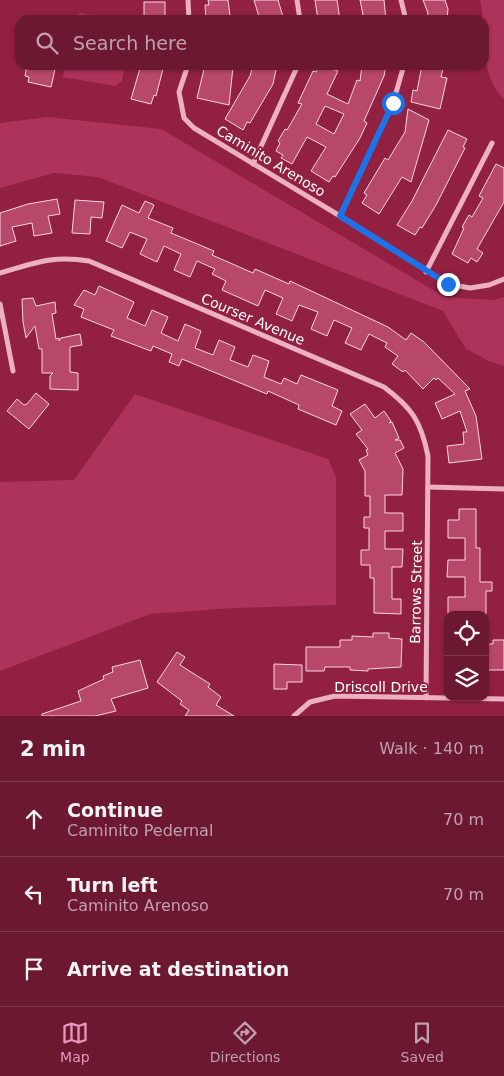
<!DOCTYPE html>
<meta charset="utf-8">
<style>
:root{--surface:#6d1831;--page:#75253d;--text:#f1f3f6;--muted:#bfa0ab;--line:#7f374d;--accent:#e797bd}
body{margin:0;font-family:"DejaVu Sans",sans-serif;background:var(--page);color:var(--text)}
.controls{position:absolute;right:15px;bottom:15px;display:grid;overflow:hidden;border-radius:10px;box-shadow:0 1px 4px #0004}
.controls button{width:45px;height:45px;display:grid;place-items:center;padding:0;border:0;border-bottom:1px solid var(--line);background:var(--surface);color:var(--text);font:25px sans-serif}
.stop{position:absolute;width:15px;height:15px;margin:-11px;border:4px solid #1a73e8;border-radius:50%;background:#fff}
.stop.end{background:#1a73e8;border-color:#fff;box-shadow:0 1px 5px #0008}
.list{margin:0;padding:0;list-style:none}
h2{display:flex;justify-content:space-between;align-items:center;height:65px;margin:0;padding:0 20px;font-size:21px}
h2 small{font-size:16px;font-weight:400;color:var(--muted)}
.list li{display:grid;grid-template-columns:32px 1fr auto;gap:15px;align-items:center;box-sizing:border-box;height:75px;padding:0 20px;border-top:1px solid var(--line)}
.list b{display:block;font-size:19px;white-space:nowrap}
.list p{margin:0;font-size:16px;white-space:nowrap;color:var(--muted)}
.list em{font-size:16px;font-style:normal;color:var(--muted)}
.icon{flex:none;width:28px;height:28px;fill:none;stroke:currentColor;stroke-width:2;stroke-linecap:round;stroke-linejoin:round}
.map{position:relative;flex:none;width:504px;height:716px;overflow:hidden}
.search{position:absolute;background:var(--surface);box-shadow:0 1px 4px #0004;left:15px;right:15px;top:15px;height:55px;display:flex;align-items:center;gap:12px;box-sizing:border-box;padding:0 18px;border-radius:15px;color:var(--muted);font-size:19px}
.sheet{height:290px;background:var(--surface)}
nav{display:flex;justify-content:space-around;align-items:center;box-sizing:border-box;height:70px;border-top:1px solid var(--line);background:var(--surface);font-size:14px;color:var(--muted)}
nav a{display:grid;justify-items:center;gap:2px}
nav .on{color:var(--accent)}
.map>svg:first-child{display:block}
</style>
<div class="map">
<svg width="504" height="716" viewBox="0 0 504 716">
<rect width="100%" height="100%" fill="#912041"/>
<!-- green -->
<g fill="#ae335a">
<path d="M480 0H504V99C478 75 487 31 480 0Z"/>
<polygon points="80,13 123,20 73,20"/>
<polygon points="65,65 125,65 122,81 115,86 63,77"/>
<polygon points="47,117 161,129 445,297 494,300 504,297 504,366 489,361 466,349 443,311 98,177 54,173 0,188 0,123"/>
<polygon points="135,394 328,459 336,477 336,605 234,608 150,614 0,671 0,482 74,480"/>
</g>
<!-- building -->
<g fill="#b8486a" stroke="#f9d6e1" fill-rule="evenodd">
<polygon points="208,0 228,0 230,16 206,19 205,5 209,5"/>
<polygon points="254,0 278,0 284,20 260,20"/>
<polygon points="315,0 337,0 340,20 318,20"/>
<polygon points="360,0 384,0 386,20 364,20"/>
<polygon points="423,0 445,0 448,9 447,20 427,20 428,13"/>
<rect x="144" y="2" width="21" height="18"/>
<polygon points="27,65 56,65 51,87 28,82 29,77 25,76"/>
<polygon points="141,65 164,65 156,96 154,95 151,104 131,99"/>
<polygon points="205,65 233,67 229,105 197,98"/>
<polygon points="253,65 277,65 273,84 250,123 247,122 243,130 225,119 250,76"/>
<path d="M319 65 338 71 327 94 348 104 357 80 360 81 362 65H386L384 76 364 121 367 123 360 138 335 177 333 176 329 182 311 171 326 147 307 137 292 164 281 158 283 155 276 151 280 143 278 141 285 129 287 130 302 104 298 103 313 71 316 72ZM325 106 344 114 334 134 316 124Z"/>
<polygon points="422,65 444,65 441,77 447,78 440,109 411,102 413,90 417,91"/>
<polygon points="408,109 429,120 411,182 402,177 379,214 362,203 367,195 364,193 385,158 388,160 405,132"/>
<polygon points="448,130 467,139 463,147 465,148 436,205 422,228 420,227 415,235 397,225 412,201"/>
<polygon points="496,164 504,168 504,202 477,249 483,253 477,262 471,258 468,263 452,254 464,228 462,227 469,215 472,217 483,198 479,196"/>
<polygon points="57,199 60,214 48,216 52,233 34,236 32,223 12,227 16,241 0,246 0,213 28,204"/>
<polygon points="75,200 104,202 102,218 91,217 90,234 72,233"/>
<polygon points="145,201 154,205 148,218 173,228 171,233 214,251 212,255 253,273 255,269 289,284 290,281 388,327 406,340 411,333 424,342 470,389 465,391 476,416 482,459 449,463 447,446 464,444 463,432 467,432 460,411 442,419 435,403 455,394 438,378 436,380 434,378 423,389 405,370 403,372 392,364 398,356 385,347 387,343 369,334 361,350 345,343 352,328 334,320 327,336 311,329 318,312 299,305 292,321 276,314 283,298 265,290 258,306 222,290 226,281 212,274 215,269 197,261 190,277 174,270 181,254 164,246 157,262 140,254 147,239 130,232 122,248 106,241 122,205 139,213"/>
<polygon points="99,286 134,302 127,318 145,326 152,310 168,317 161,333 178,341 185,324 201,331 195,348 213,355 219,340 235,347 230,360 248,367 253,355 269,361 264,377 281,384 284,378 297,384 301,375 338,390 332,406 342,411 336,425 298,409 299,405 268,391 267,394 182,359 179,366 169,362 172,354 153,346 151,351 111,336 114,330 81,317 84,309 74,305 84,290 95,295"/>
<polygon points="33,298 36,306 55,302 56,313 52,314 56,339 59,338 59,341 61,338 80,334 82,345 70,347 70,372 78,373 78,390 50,389 50,376 53,373 42,373 42,349 39,349 35,326 26,338 23,322 22,299"/>
<polygon points="36,393 49,404 29,429 7,411 17,399 24,405 27,404"/>
<polygon points="365,404 375,418 384,411 391,421 389,423 392,422 399,438 395,440 400,440 404,448 395,453 403,469 402,495 385,495 385,513 403,513 403,531 385,531 385,549 403,549 402,567 392,567 392,599 401,599 401,614 374,613 374,578 370,578 370,565 361,565 361,550 369,550 369,528 364,528 364,517 370,517 370,496 365,496 365,471 359,460 368,455 366,450 368,449 356,434 362,430 350,414"/>
<polygon points="459,509 476,509 476,548 480,548 480,582 492,582 492,591 486,591 486,614 448,614 448,597 465,597 465,577 447,577 448,560 465,560 465,538 448,538 448,520 459,520"/>
<polygon points="373,633 389,633 389,638 402,639 401,667 368,669 368,671 350,670 350,667 325,667 324,671 306,671 306,647 340,647 340,640 352,640 352,636 373,637"/>
<polygon points="493,640 504,640 504,670 485,670 485,644 493,644"/>
<polygon points="177,652 185,657 180,665 210,684 208,687 221,697 216,705 234,716 185,716 189,710 180,704 182,701 157,682"/>
<polygon points="140,660 148,688 111,699 116,711 95,716 42,716 42,714 81,701 78,691 104,679 103,676 113,672 112,667"/>
<polygon points="274,664 302,665 302,682 287,682 287,689 274,689"/>
</g>
<g fill="none" stroke-linecap="round" stroke-linejoin="round">
<!-- minor -->
<g stroke="#edb0c3" stroke-width="5">
<polyline points="188,0 189,20"/>
<polyline points="297,0 300,20"/>
<polyline points="401,0 406,20"/>
<polyline points="188,65 179,92 184,118 194,128 340,216 448,284 470,288 489,285 504,279"/>
<polyline points="253,164 298,65"/>
<polyline points="340,216 393,103 404,65"/>
<polyline points="426,272 492,143"/>
<path d="M0 273C34 263 53 255 89 261L384 387C412 408 421 421 428 456L426 698"/>
<polyline points="0,304 13,371"/>
<polyline points="428,487 504,489"/>
<polyline points="294,716 310,702 335,696 504,699"/>
</g>
</g>
<g fill="none" stroke-linecap="round" stroke-linejoin="round">
<!-- route -->
<polyline stroke="#1a73e8" stroke-width="6" points="393,103 340,216 448,284"/>
</g>
<g text-anchor="middle" stroke-width="4" stroke-linejoin="round" paint-order="stroke">
<!-- street labels -->
<g font-size="14" fill="#fff" stroke="#912041">
<text transform="translate(271 161) rotate(31)" y="5">Caminito Arenoso</text>
<text transform="translate(253 319) rotate(23)" y="5">Courser Avenue</text>
<text transform="translate(416 592) rotate(-89)" y="5">Barrows Street</text>
<text x="381" y="692">Driscoll Drive</text>
</g>
</g>
</svg>
<div class="controls">
<button><svg class="icon" aria-label="locate" viewBox="0 0 24 24"><circle cx="12" cy="12" r="6"/><path d="M12 2v4M12 18v4M2 12h4M18 12h4"/></svg></button>
<button><svg class="icon" aria-label="layers" viewBox="0 0 24 24"><path d="M12 4l9 5-9 5-9-5zM3 14l9 5 9-5"/></svg></button>
</div>
<div class="stop" style="left:393px;top:103px"></div>
<div class="stop end" style="left:448px;top:284px"></div>
<div class="search"><svg class="icon" aria-label="search" viewBox="0 0 24 24"><circle cx="10" cy="10" r="6"/><path d="M15 15l6 6"/></svg>Search here</div>
</div>
<section class="sheet">
<h2>2 min<small>Walk · 140 m</small></h2>
<ul class="list">
<li><svg class="icon" aria-label="ahead" viewBox="0 0 24 24"><path d="M12 20V5M6 11l6-6 6 6"/></svg><div><b>Continue</b><p>Caminito Pedernal</p></div><em>70 m</em></li>
<li><svg class="icon" aria-label="left" viewBox="0 0 24 24"><path d="M17 20v-9H6M10 6l-5 5 5 5"/></svg><div><b>Turn left</b><p>Caminito Arenoso</p></div><em>70 m</em></li>
<li><svg class="icon" aria-label="arrive" viewBox="0 0 24 24"><path d="M6 21V4h12l-3 4 3 4H6"/></svg><div><b>Arrive at destination</b></div></li>
</ul>
</section>
<nav>
<a class="on"><svg class="icon" aria-label="map" viewBox="0 0 24 24"><path d="M3 6l6-2 6 2 6-2v14l-6 2-6-2-6 2zM9 4v14M15 6v14"/></svg>Map</a>
<a><svg class="icon" aria-label="directions" viewBox="0 0 24 24"><path d="M12 3l9 9-9 9-9-9zM9 14v-3h6M13 9l2 2-2 2"/></svg>Directions</a>
<a><svg class="icon" aria-label="saved" viewBox="0 0 24 24"><path d="M7 4h10v16l-5-4-5 4z"/></svg>Saved</a>
</nav>
